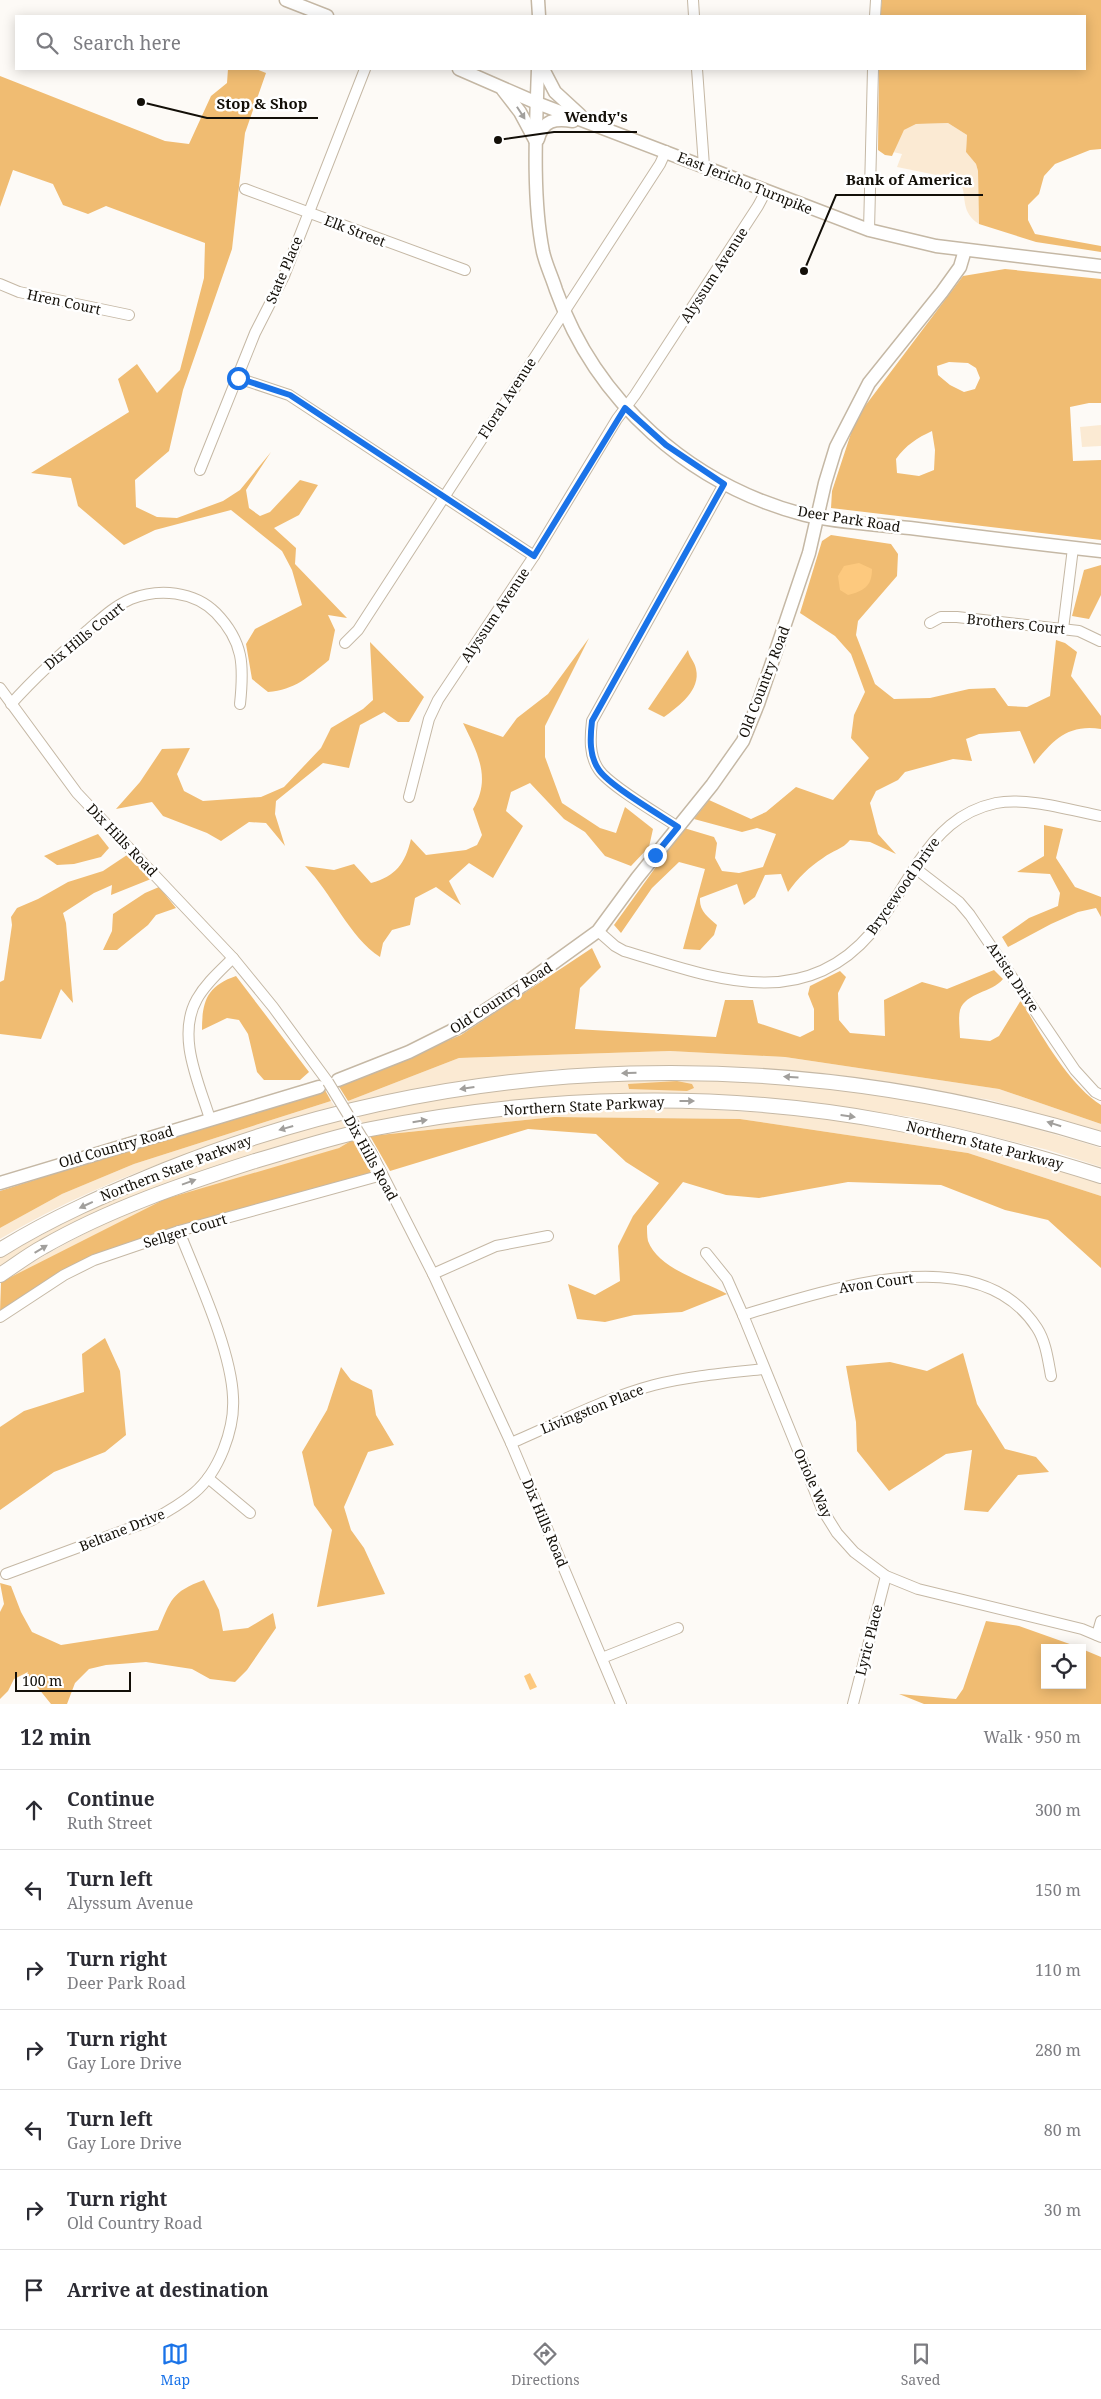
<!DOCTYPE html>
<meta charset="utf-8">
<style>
:root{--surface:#fff;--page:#f2f2f3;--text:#2b2b33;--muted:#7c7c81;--line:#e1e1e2;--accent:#1a73e8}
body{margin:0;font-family:"Noto Serif",serif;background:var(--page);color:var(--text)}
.controls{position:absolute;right:15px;bottom:15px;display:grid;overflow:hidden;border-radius:0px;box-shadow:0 2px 12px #0003}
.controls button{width:45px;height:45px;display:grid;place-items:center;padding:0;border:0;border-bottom:1px solid var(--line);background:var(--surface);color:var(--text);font:25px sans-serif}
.scale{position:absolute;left:15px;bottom:12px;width:116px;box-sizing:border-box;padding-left:5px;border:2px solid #130f08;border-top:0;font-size:14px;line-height:18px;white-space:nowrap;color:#130f08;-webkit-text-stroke:4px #fff;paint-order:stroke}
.stop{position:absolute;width:15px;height:15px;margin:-11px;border:4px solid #1a73e8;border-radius:50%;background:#fff}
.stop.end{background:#1a73e8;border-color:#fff;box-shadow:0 1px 5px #0008}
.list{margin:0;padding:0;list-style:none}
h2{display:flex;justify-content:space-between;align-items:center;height:65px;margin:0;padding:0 20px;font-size:21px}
h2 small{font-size:16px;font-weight:400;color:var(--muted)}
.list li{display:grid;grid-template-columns:32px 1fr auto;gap:15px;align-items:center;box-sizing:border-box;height:80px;padding:0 20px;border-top:1px solid var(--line)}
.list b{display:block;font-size:19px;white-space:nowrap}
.list p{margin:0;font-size:16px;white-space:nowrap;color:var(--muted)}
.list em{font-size:16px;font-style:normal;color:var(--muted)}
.icon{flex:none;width:28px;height:28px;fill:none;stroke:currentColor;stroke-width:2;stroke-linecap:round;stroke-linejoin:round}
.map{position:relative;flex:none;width:1101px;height:1704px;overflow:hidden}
.search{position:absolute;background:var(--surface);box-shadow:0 2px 12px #0003;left:15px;right:15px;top:15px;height:55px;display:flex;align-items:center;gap:12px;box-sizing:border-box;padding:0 18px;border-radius:0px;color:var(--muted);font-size:19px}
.sheet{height:625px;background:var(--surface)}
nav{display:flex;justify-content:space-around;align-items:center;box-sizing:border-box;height:70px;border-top:1px solid var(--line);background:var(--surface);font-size:14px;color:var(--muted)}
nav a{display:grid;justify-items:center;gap:2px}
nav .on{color:var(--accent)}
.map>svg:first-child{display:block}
</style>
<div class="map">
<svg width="1101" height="1704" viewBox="0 0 1101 1704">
<rect width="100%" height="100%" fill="#fdfaf6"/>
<!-- green -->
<g fill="#fbead3">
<path d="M948 123 967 135 966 152 976 164 978 171 979 224C956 209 971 190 956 179L897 167 902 154 893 152 904 130 916 124Z"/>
<polygon points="1101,425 1101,446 1082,447 1080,427"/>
<polygon points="670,1051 785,1057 999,1089 1101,1124 1101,1132 990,1100 830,1074 744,1067 557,1069 446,1085 351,1105 348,1101 459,1058"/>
<path d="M641 1076C684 1078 727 1077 770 1081 882 1091 994 1115 1101 1148V1167L1048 1150 912 1117 769 1100 644 1095 363 1124 357 1115 451 1096 543 1085Z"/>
<path d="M331 1101 337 1110C287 1125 236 1137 187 1154 123 1176 59 1204 0 1239V1228L62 1194 134 1164Z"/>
<path d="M642 1108C761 1109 881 1119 996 1150 1031 1160 1066 1172 1101 1182V1196L968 1153 740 1119 554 1117 370 1136 490 1116 545 1110Z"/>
<path d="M341 1118 349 1131 228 1164 0 1268V1257C73 1218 146 1180 225 1153 263 1140 303 1130 341 1118Z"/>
<path d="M354 1139 339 1148 0 1283 1 1280C53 1250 106 1221 162 1197 223 1171 291 1157 354 1139Z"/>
</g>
<!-- forest -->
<g fill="#f0bc72" fill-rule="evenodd">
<polygon points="882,0 1101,0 1101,149 1090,150 1055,164 1044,176 1039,194 1028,205 1028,220 1035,234 1101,246 1101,252 1036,242 979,224 978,171 976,164 966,152 967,135 948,123 916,124 904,130 892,156 885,155 878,150 879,69 1085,69 1085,16 880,16"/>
<path d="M228 69H256L266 73 245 133 232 249 183 390 169 451 135 480 136 507 157 517 177 518 223 501 240 490 271 452 246 490 249 508 260 516 270 512 300 480 318 485 299 515 274 528 296 548 295 564 347 618 328 615 335 630 329 660C308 677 295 690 268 692L252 679 246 644 255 629 302 605 292 570 282 551 231 510 155 530 124 545 78 506 71 478 31 473 129 412 118 379 137 364 157 393 180 370 204 278 205 243 106 206 88 214 63 205 53 184 13 170 0 207V76L165 141 189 144 211 96 227 83Z"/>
<path d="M1005 269 1101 279V403H1089L1070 407 1073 461 1101 460V540L831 508 832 491 856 418 963 276ZM949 362 968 363 976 368 980 378 975 389 964 392 950 385 938 375 937 366ZM932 431 935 450 934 470 919 476 897 473 896 459C906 445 917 438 932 431Z"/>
<path d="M831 535 891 544 898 554 897 576 858 621 856 635 875 684 894 699 930 698 969 689 995 688 1008 706 1027 707 1050 696 1056 640 1065 643 1077 652 1071 676 1101 716V729C1068 724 1053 740 1034 764L1020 731 979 734 966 739 972 761 953 759 905 772 898 780 876 791 870 803 878 834 896 854 870 842 850 840C843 849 832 851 823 858 809 867 798 878 788 892L781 874 765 875 755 897 744 905 737 884 700 898C699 911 708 917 717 925L714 935 700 950 683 949 705 869 679 862 652 888 621 933 614 925 684 828 714 837 717 843 715 858 722 871 739 873 763 867 776 834 757 828 742 832 694 819 709 800 751 819 766 812 796 787 833 800 869 758 851 738 854 715 865 692 851 654 835 636 800 613 822 541Z"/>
<polygon points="1101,565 1101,595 1089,619 1072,616 1084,570"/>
<path d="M589 638 545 726V757L562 803 600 828 616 833 625 807 653 829 649 847 631 866 605 856 585 832 564 819 530 783 511 792 506 811 523 826 493 878 469 863 449 881 461 905 436 887 415 898 410 925 392 930 383 943 380 957C349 937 332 893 305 866L334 870 354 864 371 883C396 876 405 864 411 839L426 855 466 850 477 845 482 835 473 809C492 778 477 752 463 723L503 737 517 718 548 694Z"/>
<polygon points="370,642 424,697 409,722 398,722 384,712 360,725 349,768 323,763 276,801 275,814 285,846 266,823 249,822 221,841 207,833 163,816 152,802 116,809 140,782 162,749 190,748 177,774 184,791 203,801 261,797 284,787 321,748 331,728 363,709 373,700"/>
<path d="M688 650C689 657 695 662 696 669 701 690 679 706 664 717L648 709Z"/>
<polygon points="1044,825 1063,829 1056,858 1075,887 1101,897 1101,917 1096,908 1078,912 1051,924 1008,947 1002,937 1029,918 1058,906 1060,893 1050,874 1017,872 1044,856"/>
<polygon points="98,834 109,848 101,857 74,864 57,865 44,856"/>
<polygon points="127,855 151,879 111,895 112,885 94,893 63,913 66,923 73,1003 61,989 41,1039 0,1034 0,982 4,980 12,925 11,917 17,908 38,899 68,882 103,871"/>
<polygon points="159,887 176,908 156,915 148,925 117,950 103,950 112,931 113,914 145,893"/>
<path d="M592 948 601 967 580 988 575 1029 716 1037 725 1000H753L758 1023 800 1037 814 1030V1009L808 994 810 986 840 971 846 977 838 993 839 1020 850 1033 885 1036 884 1000 922 982 947 989 994 970 1003 979C992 993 966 992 960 1010 958 1018 960 1030 960 1038L990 1041 999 1036 1021 1000C1039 1032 1069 1085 1101 1105V1124L999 1089 785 1057 670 1051 459 1058 348 1101 338 1085 461 1035Z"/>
<path d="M236 976 309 1072 300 1080H264L257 1072 248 1034 239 1020 227 1018 202 1030C202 1001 207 986 236 976Z"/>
<polygon points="677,1081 692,1084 694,1088 687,1091 629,1089 628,1084"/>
<path d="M325 1090 331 1101 134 1164 62 1194 0 1228V1191C108 1155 217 1126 325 1090Z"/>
<path d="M554 1117 740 1119 968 1153 1101 1196V1268L1048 1220 1005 1210 941 1185 848 1182 759 1198 726 1195 683 1182 647 1226C647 1230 647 1237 648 1241 658 1269 704 1281 727 1294L682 1312 634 1315 605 1322 577 1319 568 1284 595 1295 620 1281 618 1246 633 1216 659 1183 626 1162 596 1134 528 1129 390 1171 370 1136Z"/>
<polygon points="354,1139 371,1166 370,1174 115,1249 0,1312 1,1282 165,1199 339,1148"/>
<polygon points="105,1338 120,1371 126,1435 105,1452 54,1472 0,1510 0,1427 24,1411 84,1392 82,1354"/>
<polygon points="963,1353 977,1404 1005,1449 1036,1457 1049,1472 1018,1475 988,1512 964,1510 972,1450 946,1454 889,1491 857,1451 856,1422 846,1366 890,1362 927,1371"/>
<polygon points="341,1367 351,1380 372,1390 376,1415 394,1445 368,1452 344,1507 351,1530 364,1548 385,1594 317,1607 332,1530 314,1505 302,1452 327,1410"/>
<path d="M204 1580 219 1610 223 1631 248 1628 273 1613 276 1628 247 1670 235 1682 210 1679 192 1669 146 1662 106 1665 89 1669 75 1683 67 1704H51L26 1673 14 1679 8 1691 0 1699V1612L4 1604 0 1583 11 1586 21 1612 32 1632 61 1645 158 1630C171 1600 171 1592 204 1580Z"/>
<polygon points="986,1621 1019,1626 1081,1648 1045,1648 1045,1685 1082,1685 1082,1649 1101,1657 1101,1704 924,1704 899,1694 956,1699 963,1689"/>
</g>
<!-- water -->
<g fill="#fdc97e">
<path d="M859 563 872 569C872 587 863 591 848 595L840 590 838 576 844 566Z"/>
<polygon points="530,1673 537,1687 530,1690 524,1676"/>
</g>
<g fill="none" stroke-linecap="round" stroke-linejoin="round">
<!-- minor casing -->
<g stroke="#c5b8a5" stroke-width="12">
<g id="minor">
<polyline points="693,0 694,16"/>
<polyline points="875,16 876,0"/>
<polyline points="697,69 704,166"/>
<polyline points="245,189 465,270"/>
<polyline points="869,230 873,69"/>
<polyline points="0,284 19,292 129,315"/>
<polyline points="238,378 289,395 534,556"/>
<polyline points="200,470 255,333 284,276 365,69"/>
<polyline points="930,623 941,617 957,617 1079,631 1100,641"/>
<polyline points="1063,629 1073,548"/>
<polyline points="345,643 358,630 660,164 666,151"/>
<polyline points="0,688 77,793 233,958 273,1007 328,1082"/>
<path d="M11 704C35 677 61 654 88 630 101 619 114 606 131 599 159 588 194 591 216 613 244 642 244 666 240 704"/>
<polyline points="409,797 429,719 438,700 534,556 617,419 635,395 758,206 766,191"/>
<path d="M678 827C660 815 610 786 599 770 589 756 590 738 592 721L724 484"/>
<polyline points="915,868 959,902 970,915 1075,1070 1095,1092 1101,1095"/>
<path d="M598 931 615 946 624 951C709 976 801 1015 871 933 889 912 902 887 917 864 937 834 959 811 996 803 1027 797 1070 810 1101 816"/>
<path d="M210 1119C199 1083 176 1036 197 999 206 983 220 971 233 958"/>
<polyline points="372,1154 433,1274 511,1443 621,1704"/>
<polyline points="706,1253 727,1279 743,1315 822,1509 837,1533 854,1552 886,1576 918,1589 1082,1629 1101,1637"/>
<polyline points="433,1274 496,1246 548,1236"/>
<path d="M743 1315C826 1291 978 1236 1037 1328 1046 1342 1048 1360 1051 1376"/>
<polyline points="0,1317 64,1275 94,1260 179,1231 382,1175"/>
<path d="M511 1443C558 1423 605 1398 654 1385 690 1376 727 1373 764 1369"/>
<polyline points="208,1478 250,1513"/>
<path d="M6 1574 152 1520C167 1512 181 1504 194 1493 219 1472 235 1429 233 1397 231 1349 197 1277 179 1231"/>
<polyline points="1097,1635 1101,1621"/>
<polyline points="602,1658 678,1628"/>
<polyline points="853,1704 886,1576"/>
</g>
</g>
<!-- major casing -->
<g stroke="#c5b8a5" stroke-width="15">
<g id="major">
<polyline points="286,0 327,16"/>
<polyline points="538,0 539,16"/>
<polyline points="459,69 537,103 869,230 936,246 1101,266"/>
<path d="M538 69C536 126 532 197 543 252 546 265 552 277 556 290 596 402 690 485 805 515 839 523 875 524 910 528 973 536 1037 544 1101 551"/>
<polyline points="543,69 555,92 580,115"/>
<polyline points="503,90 520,112 535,140"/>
<path d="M538 139C543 120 555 118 573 121"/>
<polyline points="338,1080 409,1052 461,1026 512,993 598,931 637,878 712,785 743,741 758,704 809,553 825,483 836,447 869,383 942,292 960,267 965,250"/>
<polyline points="0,1183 319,1087"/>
</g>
</g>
<!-- highway casing -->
<g stroke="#c5b8a5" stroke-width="16">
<g id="highway">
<path d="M0 1250C51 1218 109 1193 165 1170 465 1049 793 1044 1101 1139"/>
<path d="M0 1275C14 1266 28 1255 43 1247 109 1209 183 1184 255 1161 294 1150 332 1137 371 1129 540 1095 720 1090 890 1122 962 1135 1031 1154 1101 1176"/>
</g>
</g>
<!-- minor -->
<use href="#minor" stroke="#fff" stroke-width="10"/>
<!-- major -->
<use href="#major" stroke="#fff" stroke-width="12"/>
<!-- highway -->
<use href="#highway" stroke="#fff" stroke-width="14"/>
<!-- minor-bridge casing -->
<g stroke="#c5b8a5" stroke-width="12" stroke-linecap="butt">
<polyline id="minor-bridge" points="328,1082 372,1154"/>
</g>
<!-- minor-bridge -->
<use href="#minor-bridge" stroke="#fff" stroke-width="10"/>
</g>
<!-- one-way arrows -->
<defs><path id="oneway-solid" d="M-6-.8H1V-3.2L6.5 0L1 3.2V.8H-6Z" transform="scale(1.25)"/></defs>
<g fill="#a19f9c">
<use href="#oneway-solid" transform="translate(521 113) rotate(57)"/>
<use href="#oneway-solid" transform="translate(629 1073) rotate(178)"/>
<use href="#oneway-solid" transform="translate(791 1077) rotate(-176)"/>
<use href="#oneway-solid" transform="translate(467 1088) rotate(172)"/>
<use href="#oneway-solid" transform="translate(687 1101)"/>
<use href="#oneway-solid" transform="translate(848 1116) rotate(8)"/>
<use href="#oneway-solid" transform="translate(420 1121) rotate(-9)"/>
<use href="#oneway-solid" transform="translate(1054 1124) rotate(-163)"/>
<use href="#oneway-solid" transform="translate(286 1128) rotate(164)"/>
<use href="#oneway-solid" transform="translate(189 1182) rotate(-20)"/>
<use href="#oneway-solid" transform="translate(86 1205) rotate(155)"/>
<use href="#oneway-solid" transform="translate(41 1249) rotate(-31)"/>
</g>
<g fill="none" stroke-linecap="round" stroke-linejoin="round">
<!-- route -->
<path stroke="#1a73e8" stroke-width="6" d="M238 378 290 395 534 556 625 408 666 445 724 484 592 721C590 738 589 756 599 770 610 786 660 815 678 827L655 855"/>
</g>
<g text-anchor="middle" stroke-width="5" stroke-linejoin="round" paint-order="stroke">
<!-- street labels -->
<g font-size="14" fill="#130f08" stroke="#fff">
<text transform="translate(745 183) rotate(22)" y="5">East Jericho Turnpike</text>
<text transform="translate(355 231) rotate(21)" y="5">Elk Street</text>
<text transform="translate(284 270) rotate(-67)" y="5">State Place</text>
<text transform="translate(714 275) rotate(-57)" y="5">Alyssum Avenue</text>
<text transform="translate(64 302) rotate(12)" y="5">Hren Court</text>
<text transform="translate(507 398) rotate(-57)" y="5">Floral Avenue</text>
<text transform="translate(849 519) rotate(9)" y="5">Deer Park Road</text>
<text transform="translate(495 615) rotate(-56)" y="5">Alyssum Avenue</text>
<text transform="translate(1016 624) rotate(6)" y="5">Brothers Court</text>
<text transform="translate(84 636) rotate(-39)" y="5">Dix Hills Court</text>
<text transform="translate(764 682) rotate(-69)" y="5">Old Country Road</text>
<text transform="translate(122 840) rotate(46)" y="5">Dix Hills Road</text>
<text transform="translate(903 886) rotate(-55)" y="5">Brycewood Drive</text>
<text transform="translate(1013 977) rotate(56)" y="5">Arista Drive</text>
<text transform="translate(501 998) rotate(-33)" y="5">Old Country Road</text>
<text transform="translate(584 1106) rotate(-3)" y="5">Northern State Parkway</text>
<text transform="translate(985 1145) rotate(14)" y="5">Northern State Parkway</text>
<text transform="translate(116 1147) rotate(-16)" y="5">Old Country Road</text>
<text transform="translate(371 1158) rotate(61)" y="5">Dix Hills Road</text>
<text transform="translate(176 1168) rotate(-21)" y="5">Northern State Parkway</text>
<text transform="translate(185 1231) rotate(-17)" y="5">Sellger Court</text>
<text transform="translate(876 1283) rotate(-8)" y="5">Avon Court</text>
<text transform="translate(592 1409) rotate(-22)" y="5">Livingston Place</text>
<text transform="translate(813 1483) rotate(66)" y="5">Oriole Way</text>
<text transform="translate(545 1523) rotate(67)" y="5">Dix Hills Road</text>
<text transform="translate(122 1530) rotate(-22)" y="5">Beltane Drive</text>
<text transform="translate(869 1640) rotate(-76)" y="5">Lyric Place</text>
</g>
</g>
<!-- callouts -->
<path fill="none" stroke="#130f08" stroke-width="2" d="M141 102L207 118H318M498 140L554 132H637M804 271L836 195H983"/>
<g fill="#130f08" stroke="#fff" stroke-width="2">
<circle cx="141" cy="102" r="5"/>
<circle cx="498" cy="140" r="5"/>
<circle cx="804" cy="271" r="5"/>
</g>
<g font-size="15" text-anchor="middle" font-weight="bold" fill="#130f08" stroke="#fff" stroke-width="5" stroke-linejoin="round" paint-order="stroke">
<text x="262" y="109">Stop &amp; Shop</text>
<text x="596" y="122">Wendy's</text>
<text x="909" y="185">Bank of America</text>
</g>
</svg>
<div class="controls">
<button><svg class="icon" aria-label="locate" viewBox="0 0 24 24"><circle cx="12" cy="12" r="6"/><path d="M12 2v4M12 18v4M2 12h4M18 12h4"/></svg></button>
</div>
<div class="scale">100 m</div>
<div class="stop" style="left:238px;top:378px"></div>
<div class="stop end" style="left:655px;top:855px"></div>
<div class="search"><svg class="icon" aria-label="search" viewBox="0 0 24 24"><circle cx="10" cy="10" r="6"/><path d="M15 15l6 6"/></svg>Search here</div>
</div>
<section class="sheet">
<h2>12 min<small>Walk · 950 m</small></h2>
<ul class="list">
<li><svg class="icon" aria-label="ahead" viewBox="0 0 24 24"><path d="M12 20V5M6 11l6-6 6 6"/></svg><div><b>Continue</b><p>Ruth Street</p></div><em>300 m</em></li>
<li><svg class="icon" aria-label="left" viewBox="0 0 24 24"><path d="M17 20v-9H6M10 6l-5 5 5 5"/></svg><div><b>Turn left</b><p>Alyssum Avenue</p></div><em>150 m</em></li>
<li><svg class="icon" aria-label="right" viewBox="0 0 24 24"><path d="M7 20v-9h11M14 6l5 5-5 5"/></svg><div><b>Turn right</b><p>Deer Park Road</p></div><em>110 m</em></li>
<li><svg class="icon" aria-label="right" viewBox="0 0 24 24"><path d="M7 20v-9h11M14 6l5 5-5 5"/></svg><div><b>Turn right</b><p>Gay Lore Drive</p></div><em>280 m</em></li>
<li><svg class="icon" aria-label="left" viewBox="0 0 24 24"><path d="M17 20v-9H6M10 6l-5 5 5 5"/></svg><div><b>Turn left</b><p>Gay Lore Drive</p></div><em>80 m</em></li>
<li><svg class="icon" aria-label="right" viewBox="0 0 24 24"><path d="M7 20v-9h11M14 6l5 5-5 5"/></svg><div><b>Turn right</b><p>Old Country Road</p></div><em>30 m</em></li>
<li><svg class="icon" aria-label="arrive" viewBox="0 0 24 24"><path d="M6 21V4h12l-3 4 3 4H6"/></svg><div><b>Arrive at destination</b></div></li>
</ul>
</section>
<nav>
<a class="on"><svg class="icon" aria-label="map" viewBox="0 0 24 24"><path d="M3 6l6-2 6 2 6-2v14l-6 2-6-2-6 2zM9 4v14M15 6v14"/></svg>Map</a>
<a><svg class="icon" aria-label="directions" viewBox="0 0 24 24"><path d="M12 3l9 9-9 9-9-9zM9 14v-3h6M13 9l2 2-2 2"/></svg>Directions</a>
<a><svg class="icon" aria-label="saved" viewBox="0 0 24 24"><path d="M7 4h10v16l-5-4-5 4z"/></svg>Saved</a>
</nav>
